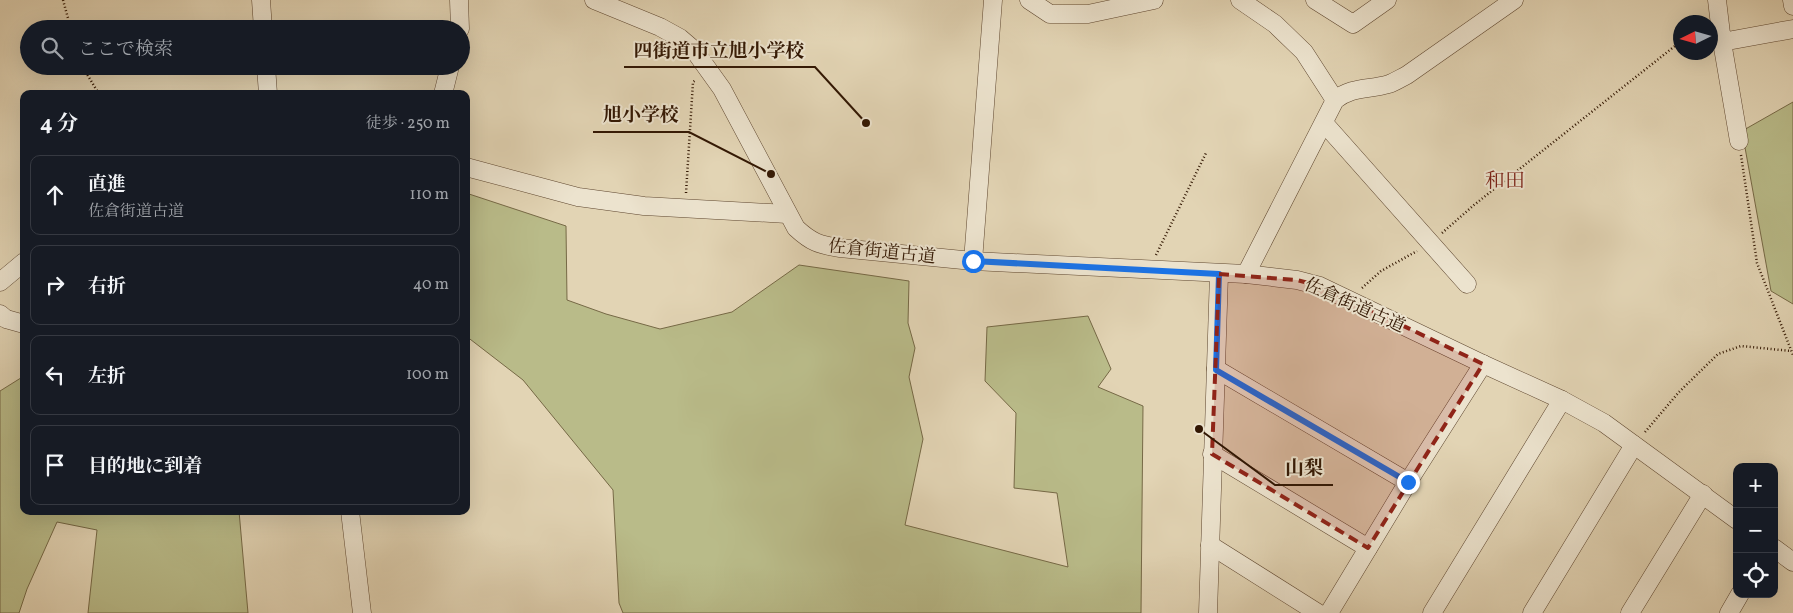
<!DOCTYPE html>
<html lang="ja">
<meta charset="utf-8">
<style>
:root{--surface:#171b24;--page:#242831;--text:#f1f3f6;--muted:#9ea1a6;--line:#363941}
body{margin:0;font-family:Vollkorn,"Noto Serif JP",serif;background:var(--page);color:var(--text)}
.controls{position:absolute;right:15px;bottom:15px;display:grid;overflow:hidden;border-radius:10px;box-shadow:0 5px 20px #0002}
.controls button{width:45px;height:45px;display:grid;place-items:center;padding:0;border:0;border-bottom:1px solid var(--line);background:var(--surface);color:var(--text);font:25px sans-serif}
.compass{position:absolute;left:1673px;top:15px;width:45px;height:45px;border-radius:50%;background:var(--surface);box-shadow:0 5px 20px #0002;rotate:265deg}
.stop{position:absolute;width:15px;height:15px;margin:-11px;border:4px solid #1a73e8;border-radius:50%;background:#fff}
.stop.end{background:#1a73e8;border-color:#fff;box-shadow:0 1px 5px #0008}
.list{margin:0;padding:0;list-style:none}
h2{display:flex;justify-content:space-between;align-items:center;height:65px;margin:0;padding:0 20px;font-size:21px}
h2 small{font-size:16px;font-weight:400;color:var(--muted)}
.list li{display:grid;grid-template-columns:32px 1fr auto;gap:15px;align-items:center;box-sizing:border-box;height:80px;margin:0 10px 10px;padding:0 10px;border:1px solid var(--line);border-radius:10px}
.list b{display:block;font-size:19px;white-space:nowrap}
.list p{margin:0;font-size:16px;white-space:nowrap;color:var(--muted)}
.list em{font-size:16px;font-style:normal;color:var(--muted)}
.icon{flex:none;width:28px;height:28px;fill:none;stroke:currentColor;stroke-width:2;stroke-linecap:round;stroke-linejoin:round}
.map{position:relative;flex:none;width:1793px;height:613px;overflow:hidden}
.search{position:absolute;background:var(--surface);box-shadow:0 5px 20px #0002;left:20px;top:20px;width:450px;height:55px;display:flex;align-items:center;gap:12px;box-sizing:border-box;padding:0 18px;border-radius:28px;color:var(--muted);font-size:19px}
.panel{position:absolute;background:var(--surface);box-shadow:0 5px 20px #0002;left:20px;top:90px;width:450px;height:425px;border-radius:10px}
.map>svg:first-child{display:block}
</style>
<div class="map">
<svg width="1793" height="613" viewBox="0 0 1793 613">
<rect width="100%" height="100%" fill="#e2d4b4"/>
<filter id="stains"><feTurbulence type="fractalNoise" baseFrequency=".004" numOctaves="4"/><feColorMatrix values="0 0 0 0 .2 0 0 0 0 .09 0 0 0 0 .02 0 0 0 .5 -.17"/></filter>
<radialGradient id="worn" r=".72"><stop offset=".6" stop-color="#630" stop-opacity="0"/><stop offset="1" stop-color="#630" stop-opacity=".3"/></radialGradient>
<!-- green -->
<g fill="#b9bb89" stroke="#766946">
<polygon points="1793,102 1793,304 1771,291 1742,131"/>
<polygon points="466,193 566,226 567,300 606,314 660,329 732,312 799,265 909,281 908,323 915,348 909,377 923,439 905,525 1068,567 1057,493 1014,488 1016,413 985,381 987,327 1088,316 1111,369 1098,387 1143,406 1141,613 623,613 619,603 613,490 523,380 466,336"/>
<polygon points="24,376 24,511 239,511 248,613 88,613 97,530 57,522 27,589 19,613 0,613 0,391"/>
</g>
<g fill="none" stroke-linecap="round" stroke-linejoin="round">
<!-- minor casing -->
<g stroke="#5e462f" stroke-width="19">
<g id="minor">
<polyline points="261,0 263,29"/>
<polyline points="459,0 460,29"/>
<path d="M594 0 660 27 680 38 694 50 722 89 796 228C811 242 819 245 840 248L973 261 1246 274 1297 280 1320 286 1483 364 1562 400 1604 423 1737 520"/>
<polyline points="1029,0 1050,14 1088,14 1154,0"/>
<polyline points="1240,0 1275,24 1304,52 1335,100"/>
<polyline points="1315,0 1353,24 1387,0"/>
<polyline points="1717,0 1722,42 1793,29"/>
<polyline points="1792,0 1793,6"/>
<polyline points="1722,42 1739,141"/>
<polyline points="266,66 268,94"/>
<polyline points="443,94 450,66"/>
<polyline points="1324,123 1467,284"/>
<polyline points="466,167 578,197 644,206 787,214"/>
<polyline points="973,261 993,0"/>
<path d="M1246 274 1335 100C1352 86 1369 90 1389 84 1395 82 1401 78 1407 75L1514 0"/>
<polyline points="0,282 24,262"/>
<polyline points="0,314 6,319 24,324"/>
<polyline points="1216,369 1408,482"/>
<polyline points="1212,454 1368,548"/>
<polyline points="350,511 362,613"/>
<polyline points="1210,545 1318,613"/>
<polyline points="1774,548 1793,562"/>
<polyline points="1208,613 1219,274"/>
<polyline points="1329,613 1408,482 1483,364"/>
<polyline points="1432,613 1562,400"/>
<polyline points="1532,613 1634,445"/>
<polyline points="1630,613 1703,494"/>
<polyline points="1729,613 1740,594"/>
</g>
</g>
<!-- path -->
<g stroke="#321703" stroke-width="2.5" stroke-dasharray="1 2.5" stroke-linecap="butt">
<polyline points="63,0 71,29"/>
<polyline points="82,66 99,94"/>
<polyline points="1741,155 1757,263 1793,355"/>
<polyline points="686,193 693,82 696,80"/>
<polyline points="1442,233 1474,205 1680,42"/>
<polyline points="1156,255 1206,153"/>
<polyline points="1362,288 1381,271 1417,251"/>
<polyline points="1645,432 1679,392 1718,354 1741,346 1791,351"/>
</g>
<!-- minor -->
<use href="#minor" stroke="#ece3ce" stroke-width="18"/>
</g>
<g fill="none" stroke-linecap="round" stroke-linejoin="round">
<!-- route -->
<polyline stroke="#1a73e8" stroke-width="6" points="973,261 1219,274 1216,370 1408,482"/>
</g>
<!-- marked area -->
<path fill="#8f2418" fill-opacity="0.2" stroke="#8f2418" stroke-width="4" stroke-dasharray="10 6" stroke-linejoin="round" d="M1219 274 1297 280 1320 286 1483 364 1368 548 1212 454Z"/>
<g text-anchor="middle" stroke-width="4" stroke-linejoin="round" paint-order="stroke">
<!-- street labels -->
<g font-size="18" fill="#321703" stroke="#ece3ce">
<text transform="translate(882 251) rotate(6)" y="6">佐倉街道古道</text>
<text transform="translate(1355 305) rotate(24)" y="6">佐倉街道古道</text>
</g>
<!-- quarter labels -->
<g font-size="20" fill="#7a1f14" stroke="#ece3ce">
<text x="1505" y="187">和田</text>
</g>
</g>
<!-- callouts -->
<path fill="none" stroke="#321703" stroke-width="2" d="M866 123L815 67H624M771 174L689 132H593M1199 429L1275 485H1333"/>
<g fill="#321703" stroke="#ece3ce" stroke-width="2">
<circle cx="866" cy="123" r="5"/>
<circle cx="771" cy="174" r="5"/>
<circle cx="1199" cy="429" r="5"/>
</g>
<g font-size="19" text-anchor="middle" font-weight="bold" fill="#321703" stroke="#ece3ce" stroke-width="4" stroke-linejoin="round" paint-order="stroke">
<text x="719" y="57">四街道市立旭小学校</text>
<text x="641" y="121">旭小学校</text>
<text x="1304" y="474">山梨</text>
</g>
<rect width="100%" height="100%" filter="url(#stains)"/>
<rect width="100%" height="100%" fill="url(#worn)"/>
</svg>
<div class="controls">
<button>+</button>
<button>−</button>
<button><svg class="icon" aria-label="locate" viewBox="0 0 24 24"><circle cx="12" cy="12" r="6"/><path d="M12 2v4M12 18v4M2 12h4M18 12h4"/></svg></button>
</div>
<svg class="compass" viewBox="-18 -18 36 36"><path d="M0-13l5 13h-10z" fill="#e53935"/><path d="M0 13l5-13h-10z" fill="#9ea1a6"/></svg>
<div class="stop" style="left:973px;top:261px"></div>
<div class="stop end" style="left:1408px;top:482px"></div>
<div class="search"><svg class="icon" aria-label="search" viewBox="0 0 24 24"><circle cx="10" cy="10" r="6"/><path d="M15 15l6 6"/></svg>ここで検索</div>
<section class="panel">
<h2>4 分<small>徒歩 · 250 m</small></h2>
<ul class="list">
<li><svg class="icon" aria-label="ahead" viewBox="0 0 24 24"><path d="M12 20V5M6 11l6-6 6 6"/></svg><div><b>直進</b><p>佐倉街道古道</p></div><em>110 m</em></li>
<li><svg class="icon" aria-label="right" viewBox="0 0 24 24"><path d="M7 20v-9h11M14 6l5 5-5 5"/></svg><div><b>右折</b></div><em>40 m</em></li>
<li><svg class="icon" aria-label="left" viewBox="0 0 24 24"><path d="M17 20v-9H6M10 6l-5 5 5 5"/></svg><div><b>左折</b></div><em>100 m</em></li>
<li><svg class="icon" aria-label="arrive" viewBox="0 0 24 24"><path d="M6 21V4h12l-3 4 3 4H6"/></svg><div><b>目的地に到着</b></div></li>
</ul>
</section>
</div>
